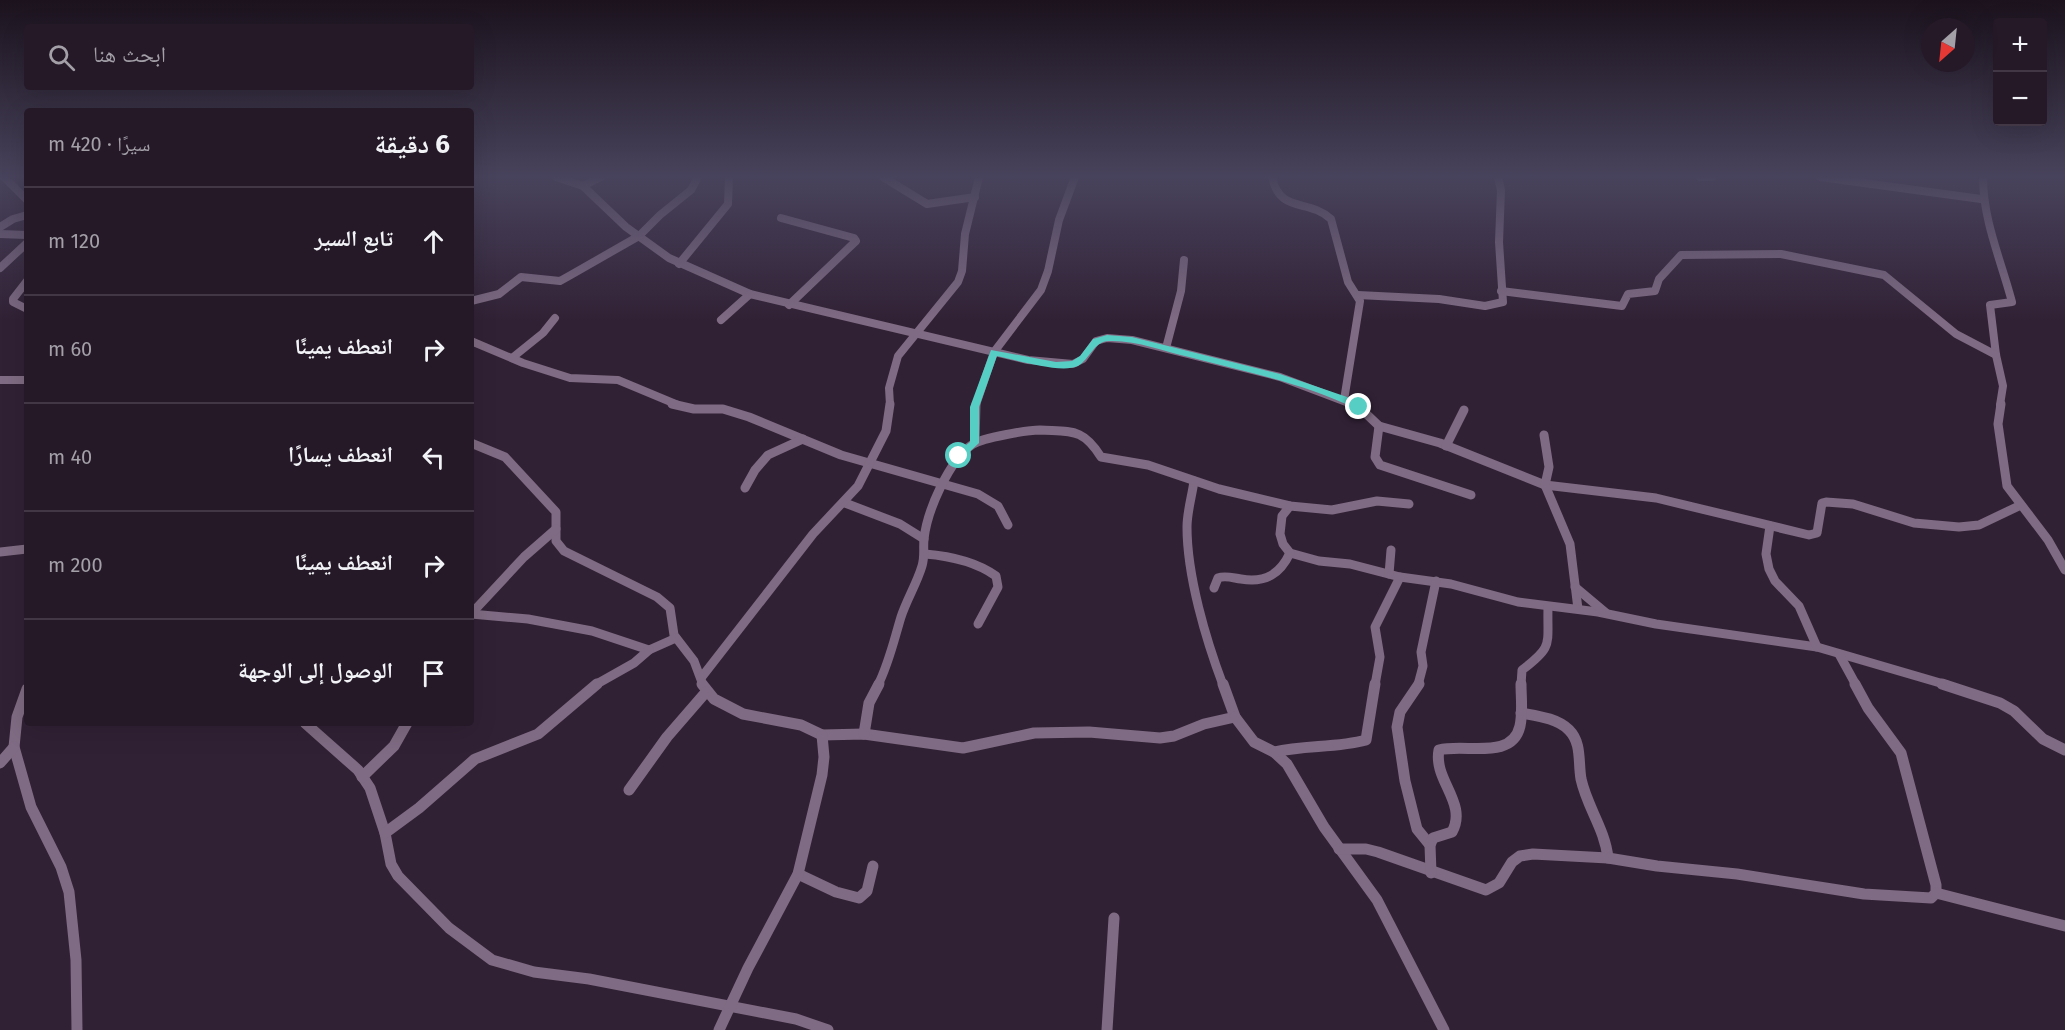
<!DOCTYPE html>
<html lang="ar">
<meta charset="utf-8">
<style>
:root{--surface:#251928;--page:#2d2230;--text:#f1f3f6;--muted:#a3a0a8;--line:#423845}
body{margin:0;font-family:"Fira Sans","Noto Naskh Arabic",sans-serif;background:var(--page);color:var(--text);direction:rtl}
.controls{position:absolute;right:18px;top:18px;display:grid;overflow:hidden;border-radius:6px;box-shadow:0 6px 24px #0002}
.controls button{width:54px;height:54px;display:grid;place-items:center;padding:0;border:0;border-bottom:2px solid var(--line);background:var(--surface);color:var(--text);font:30px sans-serif}
.compass{position:absolute;left:1921px;top:18px;width:54px;height:54px;border-radius:50%;background:var(--surface);box-shadow:0 6px 24px #0002;rotate:207deg}
.stop{position:absolute;width:18px;height:18px;margin:-14px;border:4px solid #56cec3;border-radius:50%;background:#fff}
.stop.end{background:#56cec3;border-color:#fff;box-shadow:0 2px 6px #0008}
.list{margin:0;padding:0;list-style:none}
h2{display:flex;justify-content:space-between;align-items:center;height:78px;margin:0;padding:0 24px;font-size:26px}
h2 small{font-size:20px;font-weight:400;color:var(--muted)}
.list li{display:grid;grid-template-columns:39px 1fr auto;gap:18px;align-items:center;box-sizing:border-box;height:108px;padding:0 24px;border-top:2px solid var(--line)}
.list b{display:block;font-size:22px;white-space:nowrap}
.list em{font-size:20px;font-style:normal;color:var(--muted)}
.icon{flex:none;width:33px;height:33px;fill:none;stroke:currentColor;stroke-width:2;stroke-linecap:round;stroke-linejoin:round}
.map{position:relative;flex:none;width:2065px;height:1030px;overflow:hidden;direction:ltr}
.search{position:absolute;background:var(--surface);box-shadow:0 6px 24px #0002;left:24px;top:24px;width:450px;height:66px;display:flex;align-items:center;gap:15px;box-sizing:border-box;padding:0 21px;border-radius:6px;color:var(--muted);font-size:22px}
.panel{position:absolute;background:var(--surface);box-shadow:0 6px 24px #0002;left:24px;top:108px;width:450px;height:618px;border-radius:6px;direction:rtl}
.map>svg:first-child{display:block}
</style>
<div class="map">
<svg width="2065" height="1030" viewBox="0 0 2065 1030">
<rect width="100%" height="100%" fill="#312135"/>
<g fill="none" stroke-linecap="round" stroke-linejoin="round">
<!-- minor-far2 -->
<g stroke="#7f6b83" stroke-width="8">
<polyline points="4,177 27,200"/>
<polyline points="556,177 583,186 626,227 669,258 750,294 1028,360 1073,364 1083,359 1096,341 1107,338 1132,340 1280,377 1354,405"/>
<polyline points="883,177 927,204 975,197"/>
<path d="M1272 177C1280 214 1308 198 1331 219L1348 282 1360 301 1344 400"/>
<polyline points="1700,177 1712,177"/>
<polyline points="1820,177 1981,199"/>
<path d="M1983 177C1983 221 2001 260 2012 302L1990 305 1996 355 2003 386 2000 405"/>
<polyline points="583,186 601,177"/>
<polyline points="781,218 854,238 856,241 789,305"/>
<polyline points="0,227 13,219 27,215"/>
<polyline points="0,234 27,235"/>
<polyline points="679,264 728,204 729,177"/>
<polyline points="0,268 27,243"/>
<polyline points="27,281 13,299 13,302 27,309"/>
<polyline points="1501,291 1622,306 1628,294 1655,291 1659,279 1681,255 1781,254 1884,275 1956,334 1996,355"/>
<polyline points="1358,295 1439,299 1485,306 1503,302 1499,242 1501,190 1498,177"/>
<polyline points="471,301 499,294 521,277 560,281 569,276 639,236 660,215 691,190 698,177"/>
<polyline points="721,320 750,294"/>
<polyline points="471,341 523,363 570,378 618,380 678,405"/>
<polyline points="1166,348 1181,291 1184,260"/>
<polyline points="512,358 543,333 555,318"/>
<polyline points="0,380 27,380"/>
<polyline points="890,405 889,388 898,356 958,282 962,271 965,234 979,177"/>
<polyline points="976,405 994,352 1041,290 1048,271 1059,220 1075,177"/>
</g>
<!-- minor-far1 -->
<g stroke="#7f6b83" stroke-width="9">
<polyline points="672,404 694,409 723,409 749,417 841,455 978,494 998,506 1008,525"/>
<polyline points="1350,404 1359,407 1379,426 1440,443 1545,485 1656,498 1809,535 1817,533 1822,503 1826,502 1853,504 1914,523 1959,527 1979,525 2021,505"/>
<polyline points="2001,404 1998,424 2007,486 2048,540 2065,570"/>
<polyline points="1379,426 1375,457 1380,465 1471,495"/>
<polyline points="1544,435 1549,467 1545,485 1570,544 1578,609"/>
<polyline points="471,443 505,457 556,512 556,541 564,551 657,597 670,608 674,635 694,661 703,685"/>
<polyline points="975,443 976,404"/>
<polyline points="1446,446 1464,410"/>
<path d="M1194 481C1192 496 1187 512 1187 527 1187 576 1206 640 1223 685"/>
<polyline points="745,488 755,470 768,455 803,439"/>
<polyline points="845,503 900,524 924,539"/>
<polyline points="1290,506 1282,516 1280,534 1283,544 1290,553 1319,561 1350,564 1400,577 1451,584 1518,602 1598,612 1656,624 1817,647 1947,685"/>
<polyline points="1770,526 1766,554 1769,569 1775,581 1799,606 1817,647"/>
<polyline points="0,552 27,549"/>
<path d="M925 554C950 556 975 561 996 576L998 587 978 624"/>
<polyline points="1389,574 1391,550"/>
<polyline points="1575,587 1606,613"/>
<path d="M1214 588 1218 578C1225 575 1233 578 1241 579 1266 583 1280 574 1290 553"/>
<polyline points="471,614 528,619 592,631 649,650 676,638"/>
<polyline points="471,614 524,557 556,529"/>
<polyline points="1839,654 1856,685"/>
<polyline points="701,678 813,534 858,486 886,431 890,404"/>
<polyline points="595,685 634,663 649,650"/>
<path d="M878 685C889 663 894 640 901 617 907 599 917 583 922 566 925 556 923 549 924 539 927 511 949 460 973 444 983 438 1027 430 1040 430 1072 432 1083 428 1101 457L1148 465 1219 489 1290 506 1332 510 1377 501 1409 504"/>
<polyline points="1375,685 1380,657 1375,627 1400,577"/>
<polyline points="1418,685 1423,666 1421,652 1436,581"/>
<path d="M1521 685 1522 670C1554 646 1547 645 1548 607"/>
</g>
<!-- minor -->
<g stroke="#7f6b83" stroke-width="11">
<polyline points="702,684 714,699 743,714 801,725 822,735 864,734 963,748 1034,733 1089,732 1160,738 1174,736 1204,724 1235,717 1223,684"/>
<polyline points="1419,684 1400,712 1397,727 1405,781 1417,829 1430,845"/>
<polyline points="1942,684 2000,703 2014,711 2043,739 2065,750"/>
<polyline points="27,689 17,717 14,747 31,807 61,867 69,892 76,960 77,1030"/>
<path d="M1521 713C1537 716 1557 718 1569 730 1582 743 1578 762 1581 779 1587 807 1605 829 1608 858"/>
<polyline points="1235,717 1254,742 1274,752 1287,764 1324,827 1377,900 1444,1030"/>
<polyline points="305,723 358,770 370,788 385,833 391,864 398,876 449,928 492,960 534,972 589,979 796,1019 828,1030"/>
<polyline points="864,734 869,703 879,684"/>
<path d="M1274 752C1305 745 1337 748 1366 740L1375 684"/>
<polyline points="0,763 14,747"/>
<polyline points="362,777 394,746 407,723"/>
<polyline points="629,790 667,737 706,692"/>
<polyline points="385,833 419,808 475,759 538,734 597,684"/>
<polyline points="1339,849 1366,849 1378,852 1486,890 1499,883 1512,862 1520,856 1533,854 1608,858 1657,866 1737,874 1864,894 1931,898 1936,893 1936,885 1901,753 1868,708 1855,684"/>
<path d="M1431 873 1430 845 1433 838 1452 832C1468 803 1433 780 1439 750 1465 743 1512 761 1520 726 1523 712 1521 697 1521 684"/>
<polyline points="798,874 836,892 859,898 867,891 873,866"/>
<polyline points="1936,893 2065,926"/>
<polyline points="719,1030 748,968 798,874 822,775 824,757 822,735"/>
<polyline points="1107,1030 1114,918"/>
</g>
</g>
<!-- sky -->
<linearGradient id="sky" x2="0" y2="1"><stop stop-color="#1b121d"/><stop offset="0.55" stop-color="#48435c"/><stop offset="1" stop-color="#48435c" stop-opacity="0"/></linearGradient>
<rect width="2065" height="321" fill="url(#sky)"/>
<!-- route -->
<path fill="#56cec3" d="M1107 335 1132 337 1280 374 1347 397 1363 407 1356 409C1304 383 1245 372 1189 357 1163 351 1136 340 1109 341 1094 341 1090 359 1078 366 1061 374 1016 360 997 356L979 407V443L963 458H956V453L970 442V407L991 350 1056 362 1072 361 1080 356 1093 339Z"/>
</svg>
<div class="controls">
<button>+</button>
<button>−</button>
</div>
<svg class="compass" viewBox="-18 -18 36 36"><path d="M0-13l5 13h-10z" fill="#e53935"/><path d="M0 13l5-13h-10z" fill="#a3a0a8"/></svg>
<div class="stop" style="left:959px;top:456px"></div>
<div class="stop end" style="left:1359px;top:407px"></div>
<div class="search"><svg class="icon" aria-label="search" viewBox="0 0 24 24"><circle cx="10" cy="10" r="6"/><path d="M15 15l6 6"/></svg>ابحث هنا</div>
<section class="panel">
<h2>6 دقيقة<small>سيرًا · 420 m</small></h2>
<ul class="list">
<li><svg class="icon" aria-label="ahead" viewBox="0 0 24 24"><path d="M12 20V5M6 11l6-6 6 6"/></svg><div><b>تابع السير</b></div><em>120 m</em></li>
<li><svg class="icon" aria-label="right" viewBox="0 0 24 24"><path d="M7 20v-9h11M14 6l5 5-5 5"/></svg><div><b>انعطف يمينًا</b></div><em>60 m</em></li>
<li><svg class="icon" aria-label="left" viewBox="0 0 24 24"><path d="M17 20v-9H6M10 6l-5 5 5 5"/></svg><div><b>انعطف يسارًا</b></div><em>40 m</em></li>
<li><svg class="icon" aria-label="right" viewBox="0 0 24 24"><path d="M7 20v-9h11M14 6l5 5-5 5"/></svg><div><b>انعطف يمينًا</b></div><em>200 m</em></li>
<li><svg class="icon" aria-label="arrive" viewBox="0 0 24 24"><path d="M6 21V4h12l-3 4 3 4H6"/></svg><div><b>الوصول إلى الوجهة</b></div></li>
</ul>
</section>
</div>
